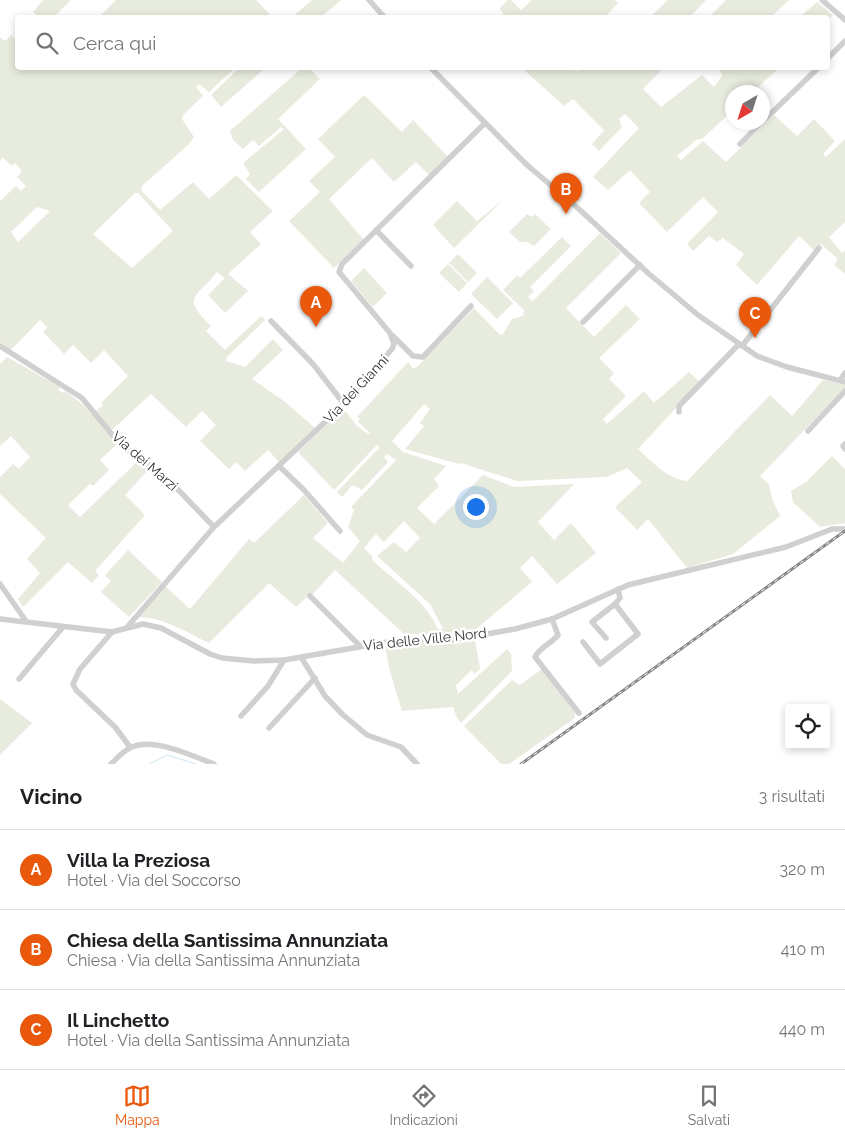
<!DOCTYPE html>
<html lang="it">
<meta charset="utf-8">
<style>
:root{--surface:#fff;--page:#f2f2f2;--text:#202124;--muted:#757577;--line:#e0e0e0;--accent:#ea580c}
body{margin:0;font-family:Raleway,sans-serif;background:var(--page);color:var(--text)}
.controls{position:absolute;right:15px;bottom:15px;display:grid;overflow:hidden;border-radius:5px;box-shadow:0 2px 8px #0003}
.controls button{width:45px;height:45px;display:grid;place-items:center;padding:0;border:0;border-bottom:1px solid var(--line);background:var(--surface);color:var(--text);font:25px sans-serif}
.compass{position:absolute;left:725px;top:85px;width:45px;height:45px;border-radius:50%;background:var(--surface);box-shadow:0 2px 8px #0003;rotate:219deg}
.you{position:absolute;left:475px;top:506px;width:18px;height:18px;margin:-12px;border:4px solid #fff;border-radius:50%;background:#1a73e8;box-shadow:0 0 0 8px #1a73e833}
.badge{display:grid;place-items:center;width:32px;height:32px;border-radius:50%;background:var(--accent);color:#fff;font-size:16px;font-weight:700}
.pin{position:absolute;translate:-50% -41px;filter:drop-shadow(0 1px 2px #0008)}
.pin::after{content:'';position:absolute;top:26px;width:18px;height:15px;background:inherit;clip-path:polygon(0 0,100% 0,50% 100%)}
.list{margin:0;padding:0;list-style:none}
h2{display:flex;justify-content:space-between;align-items:center;height:65px;margin:0;padding:0 20px;font-size:21px}
h2 small{font-size:16px;font-weight:400;color:var(--muted)}
.list li{display:grid;grid-template-columns:32px 1fr auto;gap:15px;align-items:center;box-sizing:border-box;height:80px;padding:0 20px;border-top:1px solid var(--line)}
.list b{display:block;font-size:19px;white-space:nowrap}
.list p{margin:0;font-size:16px;white-space:nowrap;color:var(--muted)}
.list em{font-size:16px;font-style:normal;color:var(--muted)}
.icon{flex:none;width:28px;height:28px;fill:none;stroke:currentColor;stroke-width:2;stroke-linecap:round;stroke-linejoin:round}
.map{position:relative;flex:none;width:845px;height:764px;overflow:hidden}
.search{position:absolute;background:var(--surface);box-shadow:0 2px 8px #0003;left:15px;right:15px;top:15px;height:55px;display:flex;align-items:center;gap:12px;box-sizing:border-box;padding:0 18px;border-radius:5px;color:var(--muted);font-size:19px}
.sheet{height:305px;background:var(--surface)}
nav{display:flex;justify-content:space-around;align-items:center;box-sizing:border-box;height:70px;border-top:1px solid var(--line);background:var(--surface);font-size:14px;color:var(--muted)}
nav a{display:grid;justify-items:center;gap:2px}
nav .on{color:var(--accent)}
.map>svg:first-child{display:block}
</style>
<div class="map">
<svg width="845" height="764" viewBox="0 0 845 764">
<rect width="100%" height="100%" fill="#fff"/>
<!-- green -->
<g fill="#e7ecde" fill-rule="evenodd">
<polygon points="43,0 71,0 54,17 39,17 33,12"/>
<polygon points="116,0 256,0 272,17 99,17"/>
<polygon points="312,0 341,0 321,17 292,17"/>
<polygon points="508,0 511,0 521,10 532,0 615,0 618,3 605,17 505,17 500,8"/>
<polygon points="668,0 706,0 690,17 650,17"/>
<polygon points="726,0 789,0 771,17 709,17"/>
<polygon points="817,2 833,15 828,20 828,18 800,17"/>
<path d="M11 35 17 41 18 68H235L209 92 199 84 196 87 203 96 183 115 182 119 194 137 188 145 142 186 141 190 160 210 193 182 209 199 236 175 273 211 250 232 261 244 228 274 248 291 225 313 208 295 225 278 217 272C197 298 180 296 211 326L206 331 225 350 261 316 265 320 227 357 226 361 245 367 273 339 283 350 252 379 284 401 315 428 279 462 268 450 245 471 236 462 229 469 200 441 216 425 202 411 186 427 151 394 112 430 96 411 103 405 101 403 128 376 104 350 91 363 73 345 64 354 43 332 47 327 40 320 10 351 0 342V201L16 186 21 191 26 186 17 177 22 171 15 163 12 166 3 158 0 160V37L5 41ZM135 193H138L173 231 132 268 93 234ZM37 207 50 211 18 242 11 232Z"/>
<polygon points="239,68 265,68 221,107 211,95"/>
<polygon points="302,68 309,68 320,79 278,119 306,149 259,192 246,179 250,174 243,163 284,129 281,127 259,146 253,140 243,149 233,140 230,131"/>
<polygon points="522,68 572,68 576,71 586,68 663,68 643,89 661,107 702,75 714,87 722,76 719,68 779,68 753,92 732,92 732,111 702,139 696,140 677,156 681,160 703,141 726,162 774,115 797,136 814,119 835,141 823,154 826,157 845,139 845,222 829,237 842,253 845,251 845,274 834,265 838,259 821,244 814,250 799,236 757,285 736,265 744,254 723,238 717,242 709,236 693,251 687,244 718,212 703,197 667,232 639,203 650,192 630,170 608,190 593,177 639,128 625,114 619,119 622,127 599,151 592,144 604,130 573,99 564,106"/>
<polygon points="364,95 402,132 413,120 448,157 430,176 416,162 394,182 372,158 329,199 364,240 334,268 289,221 320,192 309,181 335,157 318,139"/>
<polygon points="503,200 454,248 433,225 457,201 477,221"/>
<polygon points="527,214 532,217 535,214 551,229 534,246 528,242 520,242 509,232"/>
<path d="M600 233 621 253 566 308 594 337 626 305 640 319 599 358 614 373 609 379 626 396 603 419 607 424 644 391 654 403 689 372 700 382 638 449C652 462 668 479 687 481L770 395 792 416 823 380 845 385V388L760 476 769 484 772 499 780 516 733 554 687 568 648 519 637 530 615 507 642 482 627 468 607 477 517 481 461 463 459 464 405 449 424 426 420 423 430 409 424 404 392 441 403 452 446 466 434 479 439 486 417 508 434 524 483 475 514 487 574 484 538 522 554 540 571 523 596 553 557 584 532 556 520 568 532 582 476 629 442 634H404L335 570 312 595 310 594 296 607 269 583 209 643C186 632 163 617 137 617L165 586 190 609 249 539 254 543 304 495 328 523 313 538 343 563 360 541 348 527 354 510 351 507 396 460 387 454 384 457 388 462 362 490 352 485 342 497 337 492 380 447 377 445 334 490 298 452 343 408 357 426 368 434 370 433 358 422 360 419 357 417 408 362 413 369 418 366 474 308 500 335 503 334 512 319 523 316 524 310 503 290 517 275 520 278 562 237 571 246 530 287 534 291 528 297 532 301 531 303ZM404 521 420 538 406 552 394 542 377 556 430 604 443 629H438C424 599 397 583 373 561L372 556 364 548 376 534 384 542Z"/>
<polygon points="458,254 477,273 468,282 449,263"/>
<polygon points="448,264 467,283 459,292 439,273"/>
<polygon points="364,268 387,293 373,307 351,281"/>
<polygon points="487,277 513,303 497,319 471,294"/>
<path d="M7 357 60 387 58 390 63 393 65 391C86 405 101 424 118 443L100 460 109 470 93 486 90 484 68 505 80 517 139 460 150 468 125 495 145 515 95 571 99 575 92 583 68 562 23 607 18 599 40 573 27 559 46 538 0 494V477L13 464 19 469 30 457 11 436 0 446V364Z"/>
<polygon points="832,456 845,469 845,523 820,527 793,502 791,491 806,482"/>
<polygon points="128,550 162,582 129,617 101,592 111,581 105,575"/>
<polygon points="475,640 480,669 474,674 472,670 456,685 458,694 507,649 511,654 512,671 461,723 457,718 453,707 402,711 390,672 385,646 413,642 455,644"/>
<polygon points="542,669 575,712 575,718 509,764 501,764 464,726 512,680 520,685"/>
<polygon points="0,699 32,723 0,755"/>
</g>
<g fill="none" stroke-linecap="round" stroke-linejoin="round">
<!-- stream -->
<polyline stroke="#cde6ef" stroke-width="1" points="149,764 167,755 196,764"/>
<!-- minor -->
<g stroke="#d0d0d0" stroke-width="5.5">
<polyline points="369,0 385,18"/>
<polyline points="822,0 845,20"/>
<polyline points="828,58 845,41"/>
<polyline points="431,68 527,165 580,210 648,273 698,315 757,356 787,367 845,382"/>
<polyline points="762,122 818,68"/>
<polyline points="740,144 762,122"/>
<polyline points="376,230 411,266"/>
<polyline points="271,321 313,364 344,404"/>
<polyline points="583,322 640,265"/>
<polyline points="393,336 413,356 423,357 471,306"/>
<polyline points="0,346 82,398 120,444 162,473 214,527"/>
<polyline points="742,346 819,248"/>
<polyline points="840,380 845,373"/>
<polyline points="679,412 679,406 739,344"/>
<polyline points="808,431 845,391"/>
<polyline points="845,444 843,446 845,449"/>
<polyline points="279,466 304,490 340,531"/>
<polyline points="0,584 26,621"/>
<polyline points="310,596 360,646"/>
<polyline points="0,619 112,632 143,624 161,628 210,654 222,658 254,661 284,660 405,639 453,640 515,629 552,619 628,585 786,547 832,529 845,529"/>
<path d="M552 619 558 635C552 643 539 648 535 657L579 713"/>
<polyline points="128,626 214,527 344,404 392,349 394,344 390,333 339,272 342,264 485,123"/>
<polyline points="112,632 80,669 73,684 76,690 115,727 130,747"/>
<polyline points="606,638 592,622 615,604"/>
<polyline points="583,642 600,664 638,634 615,604 620,598 618,589"/>
<polyline points="301,657 325,696 342,714 367,735 401,747 417,764"/>
<polyline points="19,679 63,627"/>
<polyline points="241,716 268,686 284,660"/>
<polyline points="269,728 315,678"/>
<path d="M111 764C117 758 124 750 132 747 153 737 193 756 214 764"/>
</g>
<!-- rail casing -->
<g stroke="#888" stroke-width="3">
<polyline id="rail" points="521,764 845,531"/>
</g>
<!-- rail -->
<use href="#rail" stroke="#fff" stroke-width="1" stroke-dasharray="4" stroke-linecap="butt"/>
</g>
<g text-anchor="middle" stroke-width="5" stroke-linejoin="round" paint-order="stroke">
<!-- street labels -->
<g font-size="14" fill="#333" stroke="#fff">
<text transform="translate(356 389) rotate(-47)" y="5">Via dei Gianni</text>
<text transform="translate(145 461) rotate(41)" y="5">Via dei Marzi</text>
<text transform="translate(425 639) rotate(-6)" y="5">Via delle Ville Nord</text>
</g>
</g>
</svg>
<div class="controls">
<button><svg class="icon" aria-label="locate" viewBox="0 0 24 24"><circle cx="12" cy="12" r="6"/><path d="M12 2v4M12 18v4M2 12h4M18 12h4"/></svg></button>
</div>
<svg class="compass" viewBox="-18 -18 36 36"><path d="M0-13l5 13h-10z" fill="#e53935"/><path d="M0 13l5-13h-10z" fill="#757577"/></svg>
<div class="you"></div>
<div class="pin badge" style="left:316px;top:327px">A</div>
<div class="pin badge" style="left:566px;top:214px">B</div>
<div class="pin badge" style="left:755px;top:338px">C</div>
<div class="search"><svg class="icon" aria-label="search" viewBox="0 0 24 24"><circle cx="10" cy="10" r="6"/><path d="M15 15l6 6"/></svg>Cerca qui</div>
</div>
<section class="sheet">
<h2>Vicino<small>3 risultati</small></h2>
<ul class="list">
<li><span class="badge">A</span><div><b>Villa la Preziosa</b><p>Hotel · Via del Soccorso</p></div><em>320 m</em></li>
<li><span class="badge">B</span><div><b>Chiesa della Santissima Annunziata</b><p>Chiesa · Via della Santissima Annunziata</p></div><em>410 m</em></li>
<li><span class="badge">C</span><div><b>Il Linchetto</b><p>Hotel · Via della Santissima Annunziata</p></div><em>440 m</em></li>
</ul>
</section>
<nav>
<a class="on"><svg class="icon" aria-label="map" viewBox="0 0 24 24"><path d="M3 6l6-2 6 2 6-2v14l-6 2-6-2-6 2zM9 4v14M15 6v14"/></svg>Mappa</a>
<a><svg class="icon" aria-label="directions" viewBox="0 0 24 24"><path d="M12 3l9 9-9 9-9-9zM9 14v-3h6M13 9l2 2-2 2"/></svg>Indicazioni</a>
<a><svg class="icon" aria-label="saved" viewBox="0 0 24 24"><path d="M7 4h10v16l-5-4-5 4z"/></svg>Salvati</a>
</nav>
